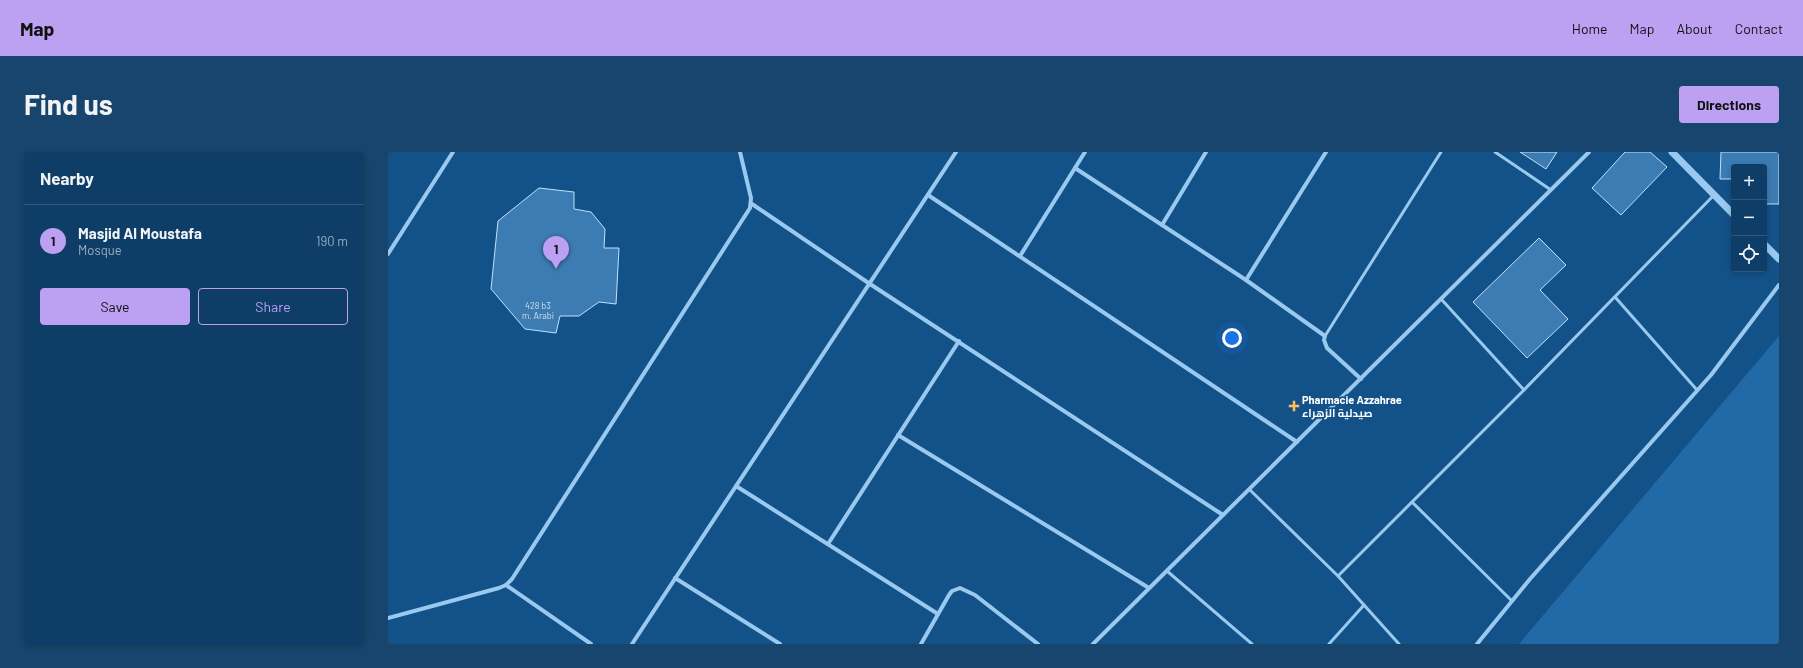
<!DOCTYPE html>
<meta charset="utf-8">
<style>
:root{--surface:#0e3e67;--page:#17456d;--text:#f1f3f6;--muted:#9baec0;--line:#2e577b;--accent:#bca0f2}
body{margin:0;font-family:Barlow,Cairo,sans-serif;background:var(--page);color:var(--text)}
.controls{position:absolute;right:12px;top:12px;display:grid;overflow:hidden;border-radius:4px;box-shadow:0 2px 6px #0003}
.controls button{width:36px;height:36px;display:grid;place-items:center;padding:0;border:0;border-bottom:1px solid var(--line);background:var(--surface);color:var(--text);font:20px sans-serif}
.you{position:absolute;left:844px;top:186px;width:14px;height:14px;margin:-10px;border:3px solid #fff;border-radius:50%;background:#1a73e8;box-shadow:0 0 0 6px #1a73e833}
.badge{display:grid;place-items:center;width:26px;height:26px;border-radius:50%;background:var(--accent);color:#111;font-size:13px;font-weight:700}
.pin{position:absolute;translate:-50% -33px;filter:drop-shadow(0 1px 2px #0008)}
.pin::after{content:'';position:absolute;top:21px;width:14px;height:12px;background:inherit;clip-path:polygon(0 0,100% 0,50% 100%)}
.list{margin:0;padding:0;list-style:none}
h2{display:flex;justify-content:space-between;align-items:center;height:52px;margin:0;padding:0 16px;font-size:17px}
h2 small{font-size:13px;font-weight:400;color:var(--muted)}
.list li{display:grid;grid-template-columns:26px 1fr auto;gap:12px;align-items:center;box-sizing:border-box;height:72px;padding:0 16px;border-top:1px solid var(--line)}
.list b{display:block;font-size:15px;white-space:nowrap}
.list p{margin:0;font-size:13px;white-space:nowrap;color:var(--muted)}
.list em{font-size:13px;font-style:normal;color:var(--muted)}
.actions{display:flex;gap:8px;padding:12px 16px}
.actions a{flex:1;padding:9px 0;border:1px solid var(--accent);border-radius:4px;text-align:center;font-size:14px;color:var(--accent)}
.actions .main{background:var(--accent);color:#111}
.icon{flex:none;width:22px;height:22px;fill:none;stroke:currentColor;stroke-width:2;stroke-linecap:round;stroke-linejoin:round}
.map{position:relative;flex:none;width:1391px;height:492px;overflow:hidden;border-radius:4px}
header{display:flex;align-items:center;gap:24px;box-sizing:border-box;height:56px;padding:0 20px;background:var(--accent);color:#111}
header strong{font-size:19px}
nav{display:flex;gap:22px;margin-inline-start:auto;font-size:14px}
.intro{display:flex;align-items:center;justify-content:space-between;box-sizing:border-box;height:96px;padding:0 24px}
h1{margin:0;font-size:28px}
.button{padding:10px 18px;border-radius:4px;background:var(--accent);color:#111;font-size:14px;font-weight:700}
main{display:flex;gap:24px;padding:0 24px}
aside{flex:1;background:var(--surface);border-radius:4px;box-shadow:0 2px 6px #0003}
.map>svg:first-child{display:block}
</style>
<header>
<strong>Map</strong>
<nav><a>Home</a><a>Map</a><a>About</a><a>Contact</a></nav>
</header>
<div class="intro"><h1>Find us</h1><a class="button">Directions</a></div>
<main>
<aside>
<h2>Nearby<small></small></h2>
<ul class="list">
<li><span class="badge">1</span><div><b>Masjid Al Moustafa</b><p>Mosque</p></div><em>190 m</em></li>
</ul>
<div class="actions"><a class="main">Save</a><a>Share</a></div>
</aside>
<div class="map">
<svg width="1391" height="492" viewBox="0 0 1391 492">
<rect width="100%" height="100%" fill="#135289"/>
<!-- green -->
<polygon fill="#226aa7" points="1391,184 1391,492 1131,492"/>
<!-- building -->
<g fill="#3c7cb3" stroke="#c0e1fc">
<polygon points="1132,0 1169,0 1158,17"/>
<polygon points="1237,0 1262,0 1279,15 1233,63 1204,36"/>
<polygon points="1333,0 1391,0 1391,52 1376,52 1376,15 1346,15 1346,27 1332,27"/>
<polygon points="151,36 186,40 186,57 203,60 217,77 216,96 231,96 228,152 211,150 191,164 172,164 168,181 137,177 103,137 110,69"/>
<polygon points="1151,86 1178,113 1152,138 1180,167 1139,206 1085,150"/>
</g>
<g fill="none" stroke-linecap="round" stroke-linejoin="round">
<!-- service -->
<g stroke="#9ac9f0" stroke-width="3">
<polyline points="1107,0 1163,38"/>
<polyline points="1227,145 1309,238"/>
<polyline points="1054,148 1136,238"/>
<polyline points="937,184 1053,0"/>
<polyline points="861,337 950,424 1011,492"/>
<polyline points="1024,350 1124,449"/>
<polyline points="779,419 864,492"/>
<polyline points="950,424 1136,238 1326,43"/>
<polyline points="941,492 976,453"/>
</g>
<!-- minor -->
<g stroke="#9ac9f0" stroke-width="4">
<polyline points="687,16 858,128 937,184 936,188 939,196 973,227"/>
<polyline points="540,43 909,290"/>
<polyline points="364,52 482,132 835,363"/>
<polyline points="774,73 818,0"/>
<polyline points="0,102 65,0"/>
<polyline points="632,104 697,0"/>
<polyline points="858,128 938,0"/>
<polyline points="510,283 761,436"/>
<polyline points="348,334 550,462"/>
<polyline points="440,392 571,189"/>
<polyline points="287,426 392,492"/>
<polyline points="118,433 203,492"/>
<polyline points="0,466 111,436 118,433 124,427 362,56 363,46 352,0"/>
<polyline points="244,492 568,0"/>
<polyline points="533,492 561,443 564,439 572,436 587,443 650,492"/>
<polyline points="705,492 1201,0"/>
<polyline points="1089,492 1142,427 1323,223 1391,133"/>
</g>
<!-- tertiary -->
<g stroke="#9ac9f0" stroke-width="7">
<polyline points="1284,0 1346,63"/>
<polyline points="1376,92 1391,107"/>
</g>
</g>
<!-- markers -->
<path fill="#ffbf59" stroke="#135289" stroke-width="1.5" d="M904 248h4v4h4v4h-4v4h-4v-4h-4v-4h4z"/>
<g text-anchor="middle" stroke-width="3.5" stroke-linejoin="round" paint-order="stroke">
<!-- number labels -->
<g font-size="9" fill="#cedeec">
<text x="150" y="157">428 b3<tspan x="150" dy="10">m. Arabi</tspan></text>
</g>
<!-- poi labels -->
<g font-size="11" font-weight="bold" fill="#fff" stroke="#135289" text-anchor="start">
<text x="914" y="252">Pharmacie Azzahrae<tspan x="914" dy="13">صيدلية الزهراء</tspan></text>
</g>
</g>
</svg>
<div class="controls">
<button>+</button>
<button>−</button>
<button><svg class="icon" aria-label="locate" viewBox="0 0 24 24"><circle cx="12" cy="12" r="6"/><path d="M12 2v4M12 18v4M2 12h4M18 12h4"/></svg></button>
</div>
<div class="you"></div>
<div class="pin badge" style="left:168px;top:117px">1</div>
</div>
</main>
